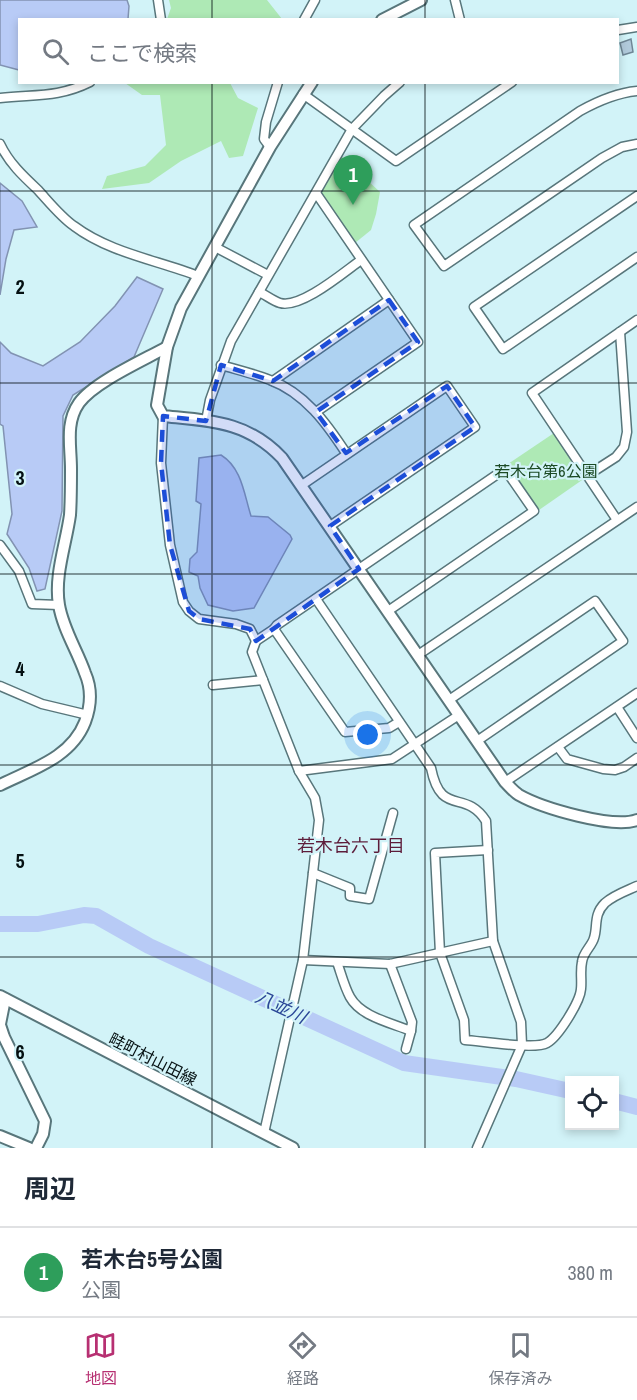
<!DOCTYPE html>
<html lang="ja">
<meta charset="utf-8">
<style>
:root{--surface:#fff;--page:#f2f2f3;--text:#1f2937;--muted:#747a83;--line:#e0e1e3;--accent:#b73072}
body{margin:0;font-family:"Archivo Narrow","Noto Sans JP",sans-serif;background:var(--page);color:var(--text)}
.controls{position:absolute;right:18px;bottom:18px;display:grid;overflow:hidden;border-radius:0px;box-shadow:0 3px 9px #0003}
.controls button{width:54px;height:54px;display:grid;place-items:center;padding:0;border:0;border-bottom:2px solid var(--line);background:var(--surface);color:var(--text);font:30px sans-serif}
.you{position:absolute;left:368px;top:735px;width:21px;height:21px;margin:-15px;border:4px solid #fff;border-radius:50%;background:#1a73e8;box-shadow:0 0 0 9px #1a73e833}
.badge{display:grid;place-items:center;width:39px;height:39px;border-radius:50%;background:var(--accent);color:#fff;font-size:20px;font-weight:700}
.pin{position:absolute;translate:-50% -50px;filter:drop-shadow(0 2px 3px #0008)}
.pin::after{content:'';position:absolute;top:32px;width:21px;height:18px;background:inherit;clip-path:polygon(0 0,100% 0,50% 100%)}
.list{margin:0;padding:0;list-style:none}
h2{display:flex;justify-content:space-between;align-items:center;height:78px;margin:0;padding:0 24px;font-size:26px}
h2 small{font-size:20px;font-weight:400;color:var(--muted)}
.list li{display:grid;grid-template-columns:39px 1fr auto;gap:18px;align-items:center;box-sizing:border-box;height:90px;padding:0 24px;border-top:2px solid var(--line)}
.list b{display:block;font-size:22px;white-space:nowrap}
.list p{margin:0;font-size:20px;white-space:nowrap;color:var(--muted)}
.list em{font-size:20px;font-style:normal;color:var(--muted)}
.icon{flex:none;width:33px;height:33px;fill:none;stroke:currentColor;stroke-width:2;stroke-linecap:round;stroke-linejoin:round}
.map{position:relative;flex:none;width:637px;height:1148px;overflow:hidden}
.search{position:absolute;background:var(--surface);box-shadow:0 3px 9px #0003;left:18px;right:18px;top:18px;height:66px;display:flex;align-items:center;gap:15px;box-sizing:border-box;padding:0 21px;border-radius:0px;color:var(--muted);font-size:22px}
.sheet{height:168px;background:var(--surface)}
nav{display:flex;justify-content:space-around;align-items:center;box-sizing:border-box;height:84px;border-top:2px solid var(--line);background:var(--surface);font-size:16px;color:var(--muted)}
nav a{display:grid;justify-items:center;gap:3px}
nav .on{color:var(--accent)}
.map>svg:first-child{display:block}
</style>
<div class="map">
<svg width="637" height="1148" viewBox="0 0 637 1148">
<rect width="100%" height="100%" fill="#d2f3f8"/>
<!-- green -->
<g fill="#aee9b5">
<polygon points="169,0 267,0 282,19 167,19 171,8"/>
<polygon points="125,83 230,83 238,98 258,108 243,156 229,158 221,141 181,161 149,183 102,189 107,176 145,166 166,145 160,95 142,95"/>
<polygon points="342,157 380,192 376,214 371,230 355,243 322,195 322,191"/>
<polygon points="554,433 585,478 539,510 508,464"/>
</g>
<!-- water -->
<g fill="#b8cbf6" stroke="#8293b2" stroke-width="1.5">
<polygon points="0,0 127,0 129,6 128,19 20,20 19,70 0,65"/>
<polygon points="0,183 22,201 37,227 14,230 6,259 0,295"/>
<polygon points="137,277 163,289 134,357 73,395 63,416 62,511 45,589 37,591 29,568 7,534 12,514 3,426 0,424 0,342 11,353 43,366 80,342 115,306"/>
<path d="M221 455C242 468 244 494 251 516L268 517 290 535 292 539 254 608 233 611 208 605 200 588 198 576 189 572 190 559 197 552 201 504 196 501 199 458Z"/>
</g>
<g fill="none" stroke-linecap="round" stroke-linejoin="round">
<!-- river -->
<g stroke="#b8cbf6" stroke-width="16">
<polyline points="0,924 38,924 84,915 96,916 149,946 404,1063 516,1079 570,1091"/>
<polyline points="614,1101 637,1107"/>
</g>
</g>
<!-- building -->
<polygon fill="#b1cadb" stroke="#6f8695" stroke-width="1.5" points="631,39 633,52 623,55 620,43"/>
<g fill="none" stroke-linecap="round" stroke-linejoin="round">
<!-- minor casing -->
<g stroke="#58767b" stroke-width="11">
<g id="minor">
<polyline points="158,0 161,20"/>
<polyline points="455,0 460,20"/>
<polyline points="304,20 315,0"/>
<polyline points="618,30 637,27"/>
<path d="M637 91C616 93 598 101 580 111L414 225 444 266 602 158 622 147 637 144"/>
<polyline points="303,94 396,161 512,82"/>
<path d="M0 98C34 94 58 98 90 82"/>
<path d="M0 144C9 163 23 176 38 190 49 202 61 217 74 226 110 253 157 260 198 276"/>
<polyline points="270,147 264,139 266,122 278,82"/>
<polyline points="316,193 418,342 316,412"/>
<polyline points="637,196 474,307 503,349 637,257"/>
<polyline points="215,247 268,275"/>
<path d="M259 292C266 295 273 301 280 303 301 309 344 272 361 260"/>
<path d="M221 365C238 370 255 374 270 380 305 393 327 424 346 453"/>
<polyline points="273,381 389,300"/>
<polyline points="163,416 161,463 170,545 183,602 189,611 199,619 236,624 250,629 256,641"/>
<polyline points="206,421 210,400 231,341 352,129 384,96 400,82"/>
<polyline points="588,475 616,457 624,447 627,432 620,332"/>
<polyline points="302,485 447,386 475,427 330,526"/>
<polyline points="617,520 532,393 637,320"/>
<polyline points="0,545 19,571 32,604 59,605"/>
<path d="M316 599 431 768C441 818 465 788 486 821L493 941 521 1022 522 1045 477 1148"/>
<polyline points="388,611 534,511 505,469 277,625 274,629 345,732 389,728 399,722"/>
<polyline points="418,655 637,507"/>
<polyline points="213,685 263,680"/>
<polyline points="0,686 42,704 88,715"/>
<polyline points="449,700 595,601 623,641 477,741"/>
<polyline points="617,707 637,738"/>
<polyline points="558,747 567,759 603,769 615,770 624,767 637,758"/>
<polyline points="299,771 392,759 459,715"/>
<polyline points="505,782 637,693"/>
<path d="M488 850 435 853 440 953 464 1020 465 1040C481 1041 535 1050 547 1043 558 1037 580 1002 581 989 582 980 580 971 582 962 583 952 592 946 594 938 598 926 593 915 605 903 614 895 626 891 637 886"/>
<polyline points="313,873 350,888 350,896 369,899 393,813"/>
<polyline points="303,960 390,964 493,941"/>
<path d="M337 962C341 973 344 986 350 997 361 1017 392 1023 411 1031L412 1022 390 964"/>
<polyline points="406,1049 411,1031"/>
<polyline points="264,1133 303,960 319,820 315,798 299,771 252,652 256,641 274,629"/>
</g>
</g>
<!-- tertiary casing -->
<g stroke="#58767b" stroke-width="14">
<g id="tertiary">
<polyline points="382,20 421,0"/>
<path d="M312 82 270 147 181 308 167 347 157 405 163 416C211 421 247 421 282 458L505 782C510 787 514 792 519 795 542 808 613 829 637 820"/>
<path d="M0 785C32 769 71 758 85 722 91 706 92 689 85 673 77 650 63 629 59 605 54 576 66 544 70 515 71 500 71 484 71 469 71 446 65 423 79 403 94 382 144 360 167 347"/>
<polyline points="0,1024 5,999"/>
<polyline points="0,1025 4,1037 45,1121 43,1134 36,1148"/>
<polyline points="0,1136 29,1148"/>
</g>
</g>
<!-- secondary casing -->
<g stroke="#58767b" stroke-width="14">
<polyline id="secondary" points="0,996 293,1148"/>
</g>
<!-- minor -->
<use href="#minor" stroke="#fff" stroke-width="8"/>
<!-- tertiary -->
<use href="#tertiary" stroke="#fff" stroke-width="10"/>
<!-- secondary -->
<use href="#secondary" stroke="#fff" stroke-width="10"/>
</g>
<!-- marked area -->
<path fill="#1d4ed8" fill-opacity="0.2" stroke="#1d4ed8" stroke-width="4.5" stroke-dasharray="12 8" stroke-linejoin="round" d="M389 300 418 342 316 412 346 453 447 386 475 427 330 526 359 569 256 641 250 629 199 619 189 611 170 545 161 463 163 416 206 421 221 365 273 381Z"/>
<!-- grid -->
<path fill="none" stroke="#051012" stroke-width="1.5" stroke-opacity="0.55" d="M212 0V20M425 0V20M212 82V1148M425 82V1148M0 191H637M0 383H637M0 574H637M0 765H637M0 957H637"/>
<g text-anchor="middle" stroke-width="4.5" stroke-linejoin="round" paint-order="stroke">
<!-- park labels -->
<g font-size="16" fill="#1b4a24" stroke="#d2f3f8">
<text x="546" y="477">若木台第6公園</text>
</g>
<!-- street labels -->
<g font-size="16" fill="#051012" stroke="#d2f3f8">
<text transform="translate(153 1059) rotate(27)" y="6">畦町村山田線</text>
</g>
<!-- neighbourhood labels -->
<g font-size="18" fill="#5d1c3a" stroke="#d2f3f8">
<text x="351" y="852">若木台六丁目</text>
</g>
<!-- water labels -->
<g font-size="18" font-style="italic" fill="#2b4797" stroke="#d2f3f8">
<text transform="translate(281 1007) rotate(25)" y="6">八並川</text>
</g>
</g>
<g font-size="20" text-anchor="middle" font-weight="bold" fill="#051012" stroke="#d2f3f8" stroke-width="4.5" stroke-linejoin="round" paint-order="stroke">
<text x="20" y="294">2</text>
<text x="20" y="485">3</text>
<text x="20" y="676">4</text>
<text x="20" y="868">5</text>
<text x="20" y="1059">6</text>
</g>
</svg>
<div class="controls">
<button><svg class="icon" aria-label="locate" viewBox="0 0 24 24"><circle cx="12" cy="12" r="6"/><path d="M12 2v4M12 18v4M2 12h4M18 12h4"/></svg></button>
</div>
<div class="you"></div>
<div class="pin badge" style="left:353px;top:205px;background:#2e9e5b">1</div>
<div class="search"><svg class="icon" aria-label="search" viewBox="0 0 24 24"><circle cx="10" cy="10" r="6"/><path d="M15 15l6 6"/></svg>ここで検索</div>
</div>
<section class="sheet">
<h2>周辺<small></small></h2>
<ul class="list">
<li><span class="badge" style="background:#2e9e5b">1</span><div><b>若木台5号公園</b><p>公園</p></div><em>380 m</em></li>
</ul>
</section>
<nav>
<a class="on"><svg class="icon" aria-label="map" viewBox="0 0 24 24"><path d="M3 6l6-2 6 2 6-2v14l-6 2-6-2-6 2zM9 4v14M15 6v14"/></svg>地図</a>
<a><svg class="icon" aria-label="directions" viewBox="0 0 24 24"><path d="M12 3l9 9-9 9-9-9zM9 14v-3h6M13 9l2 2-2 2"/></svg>経路</a>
<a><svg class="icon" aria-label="saved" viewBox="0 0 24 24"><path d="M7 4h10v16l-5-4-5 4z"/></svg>保存済み</a>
</nav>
